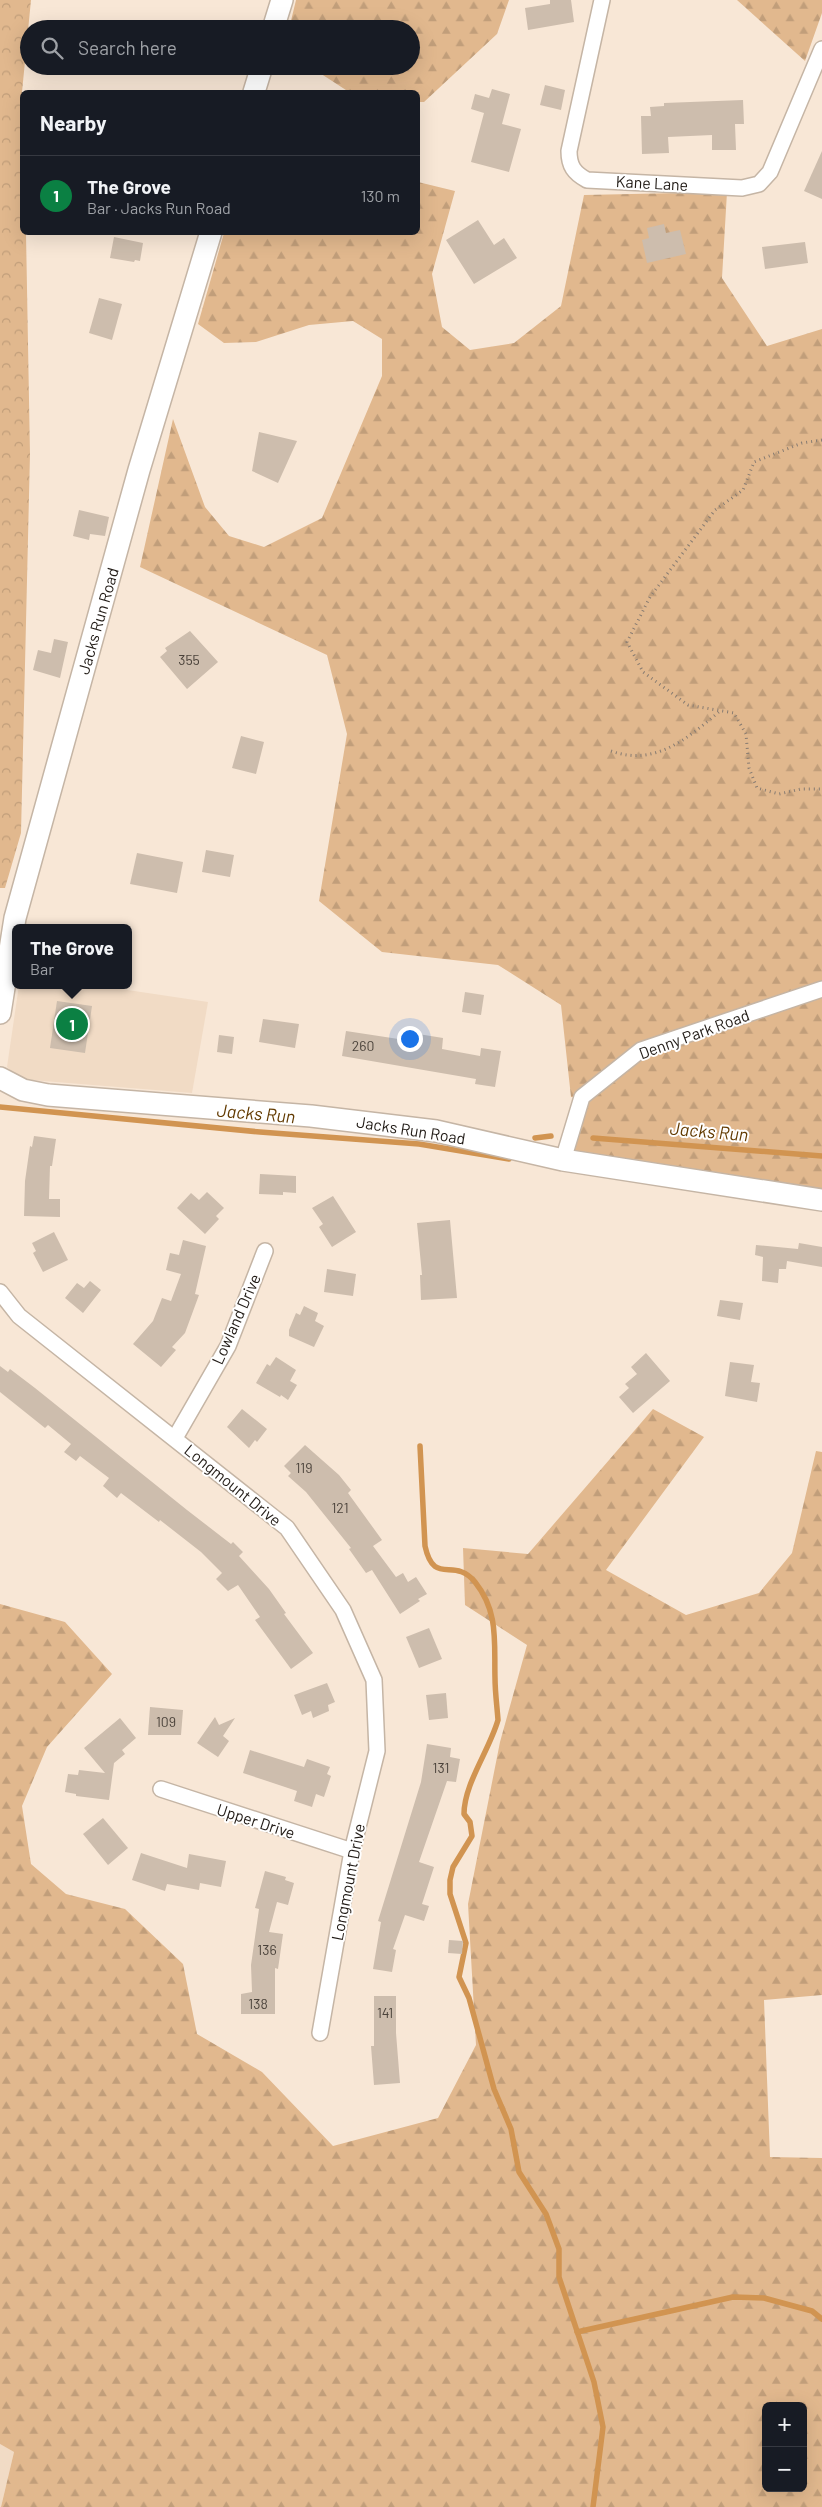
<!DOCTYPE html>
<meta charset="utf-8">
<style>
:root{--surface:#171b24;--page:#242831;--text:#f1f3f6;--muted:#9ea1a6;--line:#363941;--accent:#0b8043}
body{margin:0;font-family:Barlow,sans-serif;background:var(--page);color:var(--text)}
.controls{position:absolute;right:15px;bottom:15px;display:grid;overflow:hidden;border-radius:8px;box-shadow:0 5px 20px #0002}
.controls button{width:45px;height:45px;display:grid;place-items:center;padding:0;border:0;border-bottom:1px solid var(--line);background:var(--surface);color:var(--text);font:25px sans-serif}
.you{position:absolute;left:409px;top:1038px;width:18px;height:18px;margin:-12px;border:4px solid #fff;border-radius:50%;background:#1a73e8;box-shadow:0 0 0 8px #1a73e833}
.badge{display:grid;place-items:center;width:32px;height:32px;border-radius:50%;background:var(--accent);color:#fff;font-size:16px;font-weight:700}
.pin{position:absolute;translate:-50% -50%;border:2px solid #fff;box-shadow:0 1px 5px #0006}
.popup{position:absolute;left:12px;top:924px;width:120px;height:65px;box-sizing:border-box;display:grid;place-content:center;border-radius:8px;background:var(--surface);filter:drop-shadow(0 1px 4px #0005);font-size:16px;white-space:nowrap;color:var(--muted)}
.popup b{font-size:19px;color:var(--text)}
.popup::after{content:'';position:absolute;left:50%;top:100%;margin-left:-10px;border:10px solid transparent;border-top-color:var(--surface)}
.list{margin:0;padding:0;list-style:none}
h2{display:flex;justify-content:space-between;align-items:center;height:65px;margin:0;padding:0 20px;font-size:21px}
h2 small{font-size:16px;font-weight:400;color:var(--muted)}
.list li{display:grid;grid-template-columns:32px 1fr auto;gap:15px;align-items:center;box-sizing:border-box;height:80px;padding:0 20px;border-top:1px solid var(--line)}
.list b{display:block;font-size:19px;white-space:nowrap}
.list p{margin:0;font-size:16px;white-space:nowrap;color:var(--muted)}
.list em{font-size:16px;font-style:normal;color:var(--muted)}
.icon{flex:none;width:28px;height:28px;fill:none;stroke:currentColor;stroke-width:2;stroke-linecap:round;stroke-linejoin:round}
.map{position:relative;flex:none;width:822px;height:2507px;overflow:hidden}
.search{position:absolute;background:var(--surface);box-shadow:0 5px 20px #0002;left:20px;top:20px;width:400px;height:55px;display:flex;align-items:center;gap:12px;box-sizing:border-box;padding:0 18px;border-radius:28px;color:var(--muted);font-size:19px}
.panel{position:absolute;background:var(--surface);box-shadow:0 5px 20px #0002;left:20px;top:90px;width:400px;height:145px;border-radius:8px}
.map>svg:first-child{display:block}
</style>
<div class="map">
<svg width="822" height="2507" viewBox="0 0 822 2507">
<defs>
<pattern id="forest-firs" width="22" height="20" patternUnits="userSpaceOnUse" patternTransform="scale(1.25)"><rect width="22" height="20" fill="#e1b88e"/><path d="M5 1l3.5 6h-7zM16 11l3.5 6h-7z" fill="#c19e7a"/></pattern>
<pattern id="park-crowns" width="20" height="18" patternUnits="userSpaceOnUse" patternTransform="scale(1.25)"><rect width="20" height="18" fill="#e1b88e"/><path d="M2 6a3 3 0 1 1 6 0M12 15a3 3 0 1 1 6 0" fill="none" stroke="#c19e7a"/></pattern>
</defs>
<rect width="100%" height="100%" fill="#f8e7d6"/>
<!-- built -->
<g fill="#f1dbc5">
<polygon points="19,985 94,985 208,1002 192,1093 19,1079 7,1067"/>
<polygon points="0,2444 14,2452 1,2507 0,2507"/>
</g>
<!-- forest -->
<g fill="url(#forest-firs)" fill-rule="evenodd">
<polygon points="296,0 509,0 497,34 424,102 418,102 418,92 349,92 309,66 411,66 411,29 289,29"/>
<polygon points="737,0 822,0 822,13 805,61"/>
<polygon points="418,182 455,191 432,274 442,327 470,350 514,343 561,306 584,195 727,192 722,278 767,346 822,329 822,1200 563,1160 581,1097 571,1097 561,1005 498,965 382,952 319,901 347,734 327,655 140,567 173,419 205,507 229,536 264,547 322,518 382,376 382,339 353,321 309,325 256,342 224,343 198,324 224,233 418,232"/>
<path d="M653 1409 704 1437 606 1570 686 1615 759 1593 792 1553 816 1451 822 1452V1995L764 2000 770 2157 822 2158V2507H1L14 2452 0 2444V1604L65 1622 112 1674 47 1747 22 1806 31 1864 66 1894 125 1909 183 1964 197 2034 262 2072 333 2146 438 2118 476 2045 468 1904 500 1742 527 1645 465 1605 463 1548 528 1554ZM766 2406H803V2488H766Z"/>
</g>
<!-- park -->
<polygon fill="url(#park-crowns)" points="0,0 31,0 22,92 22,232 26,233 30,454 21,833 5,888 0,888"/>
<g fill="none" stroke-linecap="round" stroke-linejoin="round">
<!-- stream -->
<g stroke="#d19451" stroke-width="5.5">
<polyline points="0,1107 260,1132 419,1144 509,1159"/>
<polyline points="535,1138 551,1136"/>
<polyline points="593,1138 822,1156"/>
<path d="M420 1446 425 1546C434 1587 454 1556 475 1582 499 1612 494 1642 495 1678 495 1692 497 1706 498 1720 489 1751 464 1784 464 1814L470 1822 472 1836 453 1867 450 1880V1894L466 1943 459 1977 469 1998 494 2089 511 2129 519 2172 546 2214 559 2249V2277L594 2382 603 2427 593 2507"/>
<polyline points="577,2332 733,2297 764,2298 812,2311 822,2319"/>
</g>
</g>
<!-- building -->
<g fill="#cdbdad">
<polygon points="550,0 571,0 574,22 528,30 525,8 550,4"/>
<polygon points="545,85 565,90 561,110 540,105"/>
<polygon points="492,89 510,94 502,124 521,129 509,172 471,162 484,113 471,109 475,94 489,98"/>
<polygon points="743,100 744,124 735,124 736,150 712,150 712,135 668,137 669,153 642,154 641,116 651,116 650,107 664,106 664,103"/>
<polygon points="822,151 822,199 804,191"/>
<polygon points="478,220 494,245 504,238 517,258 474,284 446,240"/>
<polygon points="664,224 666,233 680,230 686,254 647,263 642,240 649,238 647,228"/>
<polygon points="114,237 143,243 140,261 135,260 134,262 110,258"/>
<polygon points="805,242 808,263 765,269 762,247"/>
<polygon points="99,298 122,304 112,340 89,333"/>
<polygon points="259,432 297,441 278,483 252,471"/>
<polygon points="79,510 109,517 105,536 90,534 89,540 73,536"/>
<polygon points="190,631 218,662 187,689 160,657 167,651 165,648"/>
<polygon points="54,639 68,642 60,678 33,670 38,650 51,653"/>
<polygon points="241,736 264,742 256,774 232,768"/>
<polygon points="206,850 234,855 230,877 202,872"/>
<polygon points="137,853 183,862 177,893 130,884"/>
<polygon points="465,992 484,995 481,1015 462,1012"/>
<polygon points="57,1001 92,1006 85,1053 50,1048"/>
<polygon points="263,1019 299,1024 295,1048 259,1042"/>
<polygon points="346,1031 405,1040 406,1032 443,1038 442,1049 480,1056 481,1048 501,1051 495,1087 475,1084 476,1079 342,1056"/>
<polygon points="219,1035 234,1037 232,1054 217,1052"/>
<polygon points="34,1136 56,1139 52,1166 50,1166 49,1199 60,1199 60,1217 24,1216 25,1181 30,1146 32,1147"/>
<polygon points="260,1174 296,1176 296,1193 283,1192 283,1195 259,1194"/>
<polygon points="207,1192 224,1208 216,1216 219,1219 205,1234 177,1208 191,1193 199,1200"/>
<polygon points="333,1196 356,1232 332,1247 319,1227 323,1224 312,1208"/>
<polygon points="450,1220 457,1298 421,1300 420,1275 422,1275 417,1223"/>
<polygon points="54,1232 68,1260 43,1272 33,1253 36,1251 32,1243"/>
<polygon points="183,1240 206,1246 195,1294 199,1295 185,1333 172,1347 176,1350 161,1367 133,1344 153,1321 162,1298 171,1301 181,1274 166,1270 170,1253 179,1255"/>
<polygon points="799,1243 822,1247 822,1267 787,1261 786,1269 779,1269 778,1283 762,1281 763,1257 755,1255 756,1245 798,1249"/>
<polygon points="327,1269 356,1274 353,1296 324,1292"/>
<polygon points="90,1281 101,1290 83,1313 65,1298 77,1283 84,1288"/>
<polygon points="720,1300 743,1303 740,1320 717,1316"/>
<polygon points="304,1306 318,1313 315,1321 324,1326 314,1347 289,1336 289,1330 296,1313 300,1315"/>
<polygon points="646,1353 670,1381 633,1413 619,1397 629,1388 625,1384 637,1374 631,1367"/>
<polygon points="276,1357 296,1370 290,1381 297,1385 288,1400 281,1395 280,1397 256,1383 267,1364 270,1366"/>
<polygon points="730,1362 754,1365 751,1382 760,1383 757,1402 725,1396"/>
<polygon points="0,1366 8,1372 10,1369 35,1388 187,1510 231,1544 233,1542 243,1552 239,1556 269,1589 286,1613 284,1614 313,1653 291,1669 255,1620 260,1617 238,1585 228,1591 216,1579 222,1573 201,1552 160,1520 159,1522 121,1493 117,1498 103,1486 109,1478 80,1456 76,1461 64,1452 71,1444 48,1425 45,1428 0,1392"/>
<polygon points="242,1409 267,1429 257,1442 255,1440 249,1448 227,1427"/>
<polygon points="305,1445 339,1475 351,1490 348,1493 382,1540 373,1546 396,1577 403,1573 408,1582 416,1577 427,1594 418,1599 420,1601 400,1614 372,1570 366,1573 349,1549 351,1548 306,1492 288,1476 291,1473 284,1466"/>
<polygon points="429,1628 442,1659 419,1668 406,1637"/>
<polygon points="327,1683 335,1702 328,1705 329,1711 313,1718 311,1711 302,1715 294,1695"/>
<polygon points="446,1693 448,1718 429,1720 426,1695"/>
<polygon points="150,1707 183,1710 181,1735 148,1735"/>
<polygon points="215,1717 219,1725 235,1718 223,1736 229,1741 218,1757 197,1743"/>
<polygon points="120,1718 136,1738 122,1750 125,1754 114,1763 109,1800 76,1796 76,1794 65,1792 68,1774 78,1775 79,1770 105,1773 84,1748"/>
<polygon points="427,1744 451,1748 450,1757 460,1759 456,1782 447,1781 419,1862 434,1867 422,1904 429,1906 424,1921 405,1915 393,1949 396,1950 392,1972 373,1969 381,1922 378,1921 421,1782"/>
<polygon points="250,1750 304,1767 307,1759 330,1767 327,1774 331,1776 324,1797 316,1794 312,1807 294,1801 297,1791 243,1773"/>
<polygon points="103,1818 128,1848 108,1865 83,1834"/>
<polygon points="141,1853 187,1868 189,1854 226,1861 221,1887 200,1883 199,1890 167,1884 165,1891 132,1880"/>
<polygon points="265,1871 286,1877 285,1880 294,1883 288,1905 277,1902 269,1932 283,1934 278,1969 275,1968 275,2014 241,2014 241,1994 252,1992 251,1965 259,1909 255,1908"/>
<polygon points="449,1940 463,1941 462,1954 448,1953"/>
<polygon points="374,1996 396,1996 396,2033 400,2083 374,2085 371,2046 374,2046"/>
</g>
<g fill="none" stroke-linecap="round" stroke-linejoin="round">
<!-- street casing -->
<g stroke="#c5b5a5" stroke-width="18">
<g id="street">
<path d="M602 0 569 151C569 166 574 173 587 180L742 188 759 184 770 172 822 49"/>
<polyline points="563,1160 582,1097 641,1050 822,989"/>
<polyline points="0,1292 19,1316 287,1528 343,1610 374,1680 377,1751 352,1851 320,2033"/>
<polyline points="175,1438 228,1346 265,1251"/>
<polyline points="161,1789 352,1851"/>
</g>
</g>
<!-- secondary casing -->
<g stroke="#c5b5a5" stroke-width="24">
<g id="secondary">
<polyline points="273,29 282,0"/>
<polyline points="254,92 262,66"/>
<polyline points="0,1013 15,918 139,470 211,232"/>
<polyline points="0,1078 23,1090 48,1095 311,1116 436,1131 563,1160 822,1200"/>
</g>
</g>
<!-- path -->
<g stroke="#877b71" stroke-width="3" stroke-dasharray="1 4" stroke-linecap="butt">
<polyline points="822,440 802,443 754,462 743,490 715,510 650,597 627,642 643,672 688,705 734,713 746,734 749,768 757,788 779,794 801,789 822,789"/>
<path d="M611 751C655 767 688 738 720 711"/>
</g>
<!-- street -->
<use href="#street" stroke="#fff" stroke-width="15"/>
<!-- secondary -->
<use href="#secondary" stroke="#fff" stroke-width="21"/>
</g>
<g text-anchor="middle" stroke-width="4" stroke-linejoin="round" paint-order="stroke">
<!-- number labels -->
<g font-size="14" fill="#4b433b">
<text x="189" y="665">355</text>
<text x="363" y="1051">260</text>
<text x="304" y="1473">119</text>
<text x="340" y="1513">121</text>
<text x="166" y="1727">109</text>
<text x="441" y="1773">131</text>
<text x="267" y="1955">136</text>
<text x="258" y="2009">138</text>
<text x="385" y="2018">141</text>
</g>
<!-- street labels -->
<g font-size="16" fill="#201a15" stroke="#fff">
<text transform="translate(652 183) rotate(3)" y="6">Kane Lane</text>
<text transform="translate(98 621) rotate(-74)" y="6">Jacks Run Road</text>
<text transform="translate(694 1034) rotate(-20)" y="6">Denny Park Road</text>
<text transform="translate(411 1130) rotate(9)" y="6">Jacks Run Road</text>
<text transform="translate(236 1319) rotate(-66)" y="6">Lowland Drive</text>
<text transform="translate(233 1485) rotate(39)" y="6">Longmount Drive</text>
<text transform="translate(256 1821) rotate(18)" y="6">Upper Drive</text>
<text transform="translate(348 1882) rotate(-79)" y="6">Longmount Drive</text>
</g>
<!-- water labels -->
<g font-size="18" font-style="italic" fill="#633b02" stroke="#fff">
<text transform="translate(256 1114) rotate(5)" y="6">Jacks Run</text>
<text transform="translate(709 1132) rotate(5)" y="6">Jacks Run</text>
</g>
</g>
</svg>
<div class="controls">
<button>+</button>
<button>−</button>
</div>
<div class="you"></div>
<div class="pin badge" style="left:72px;top:1024px">1</div>
<div class="popup"><b>The Grove</b>Bar</div>
<div class="search"><svg class="icon" aria-label="search" viewBox="0 0 24 24"><circle cx="10" cy="10" r="6"/><path d="M15 15l6 6"/></svg>Search here</div>
<section class="panel">
<h2>Nearby<small></small></h2>
<ul class="list">
<li><span class="badge">1</span><div><b>The Grove</b><p>Bar · Jacks Run Road</p></div><em>130 m</em></li>
</ul>
</section>
</div>
